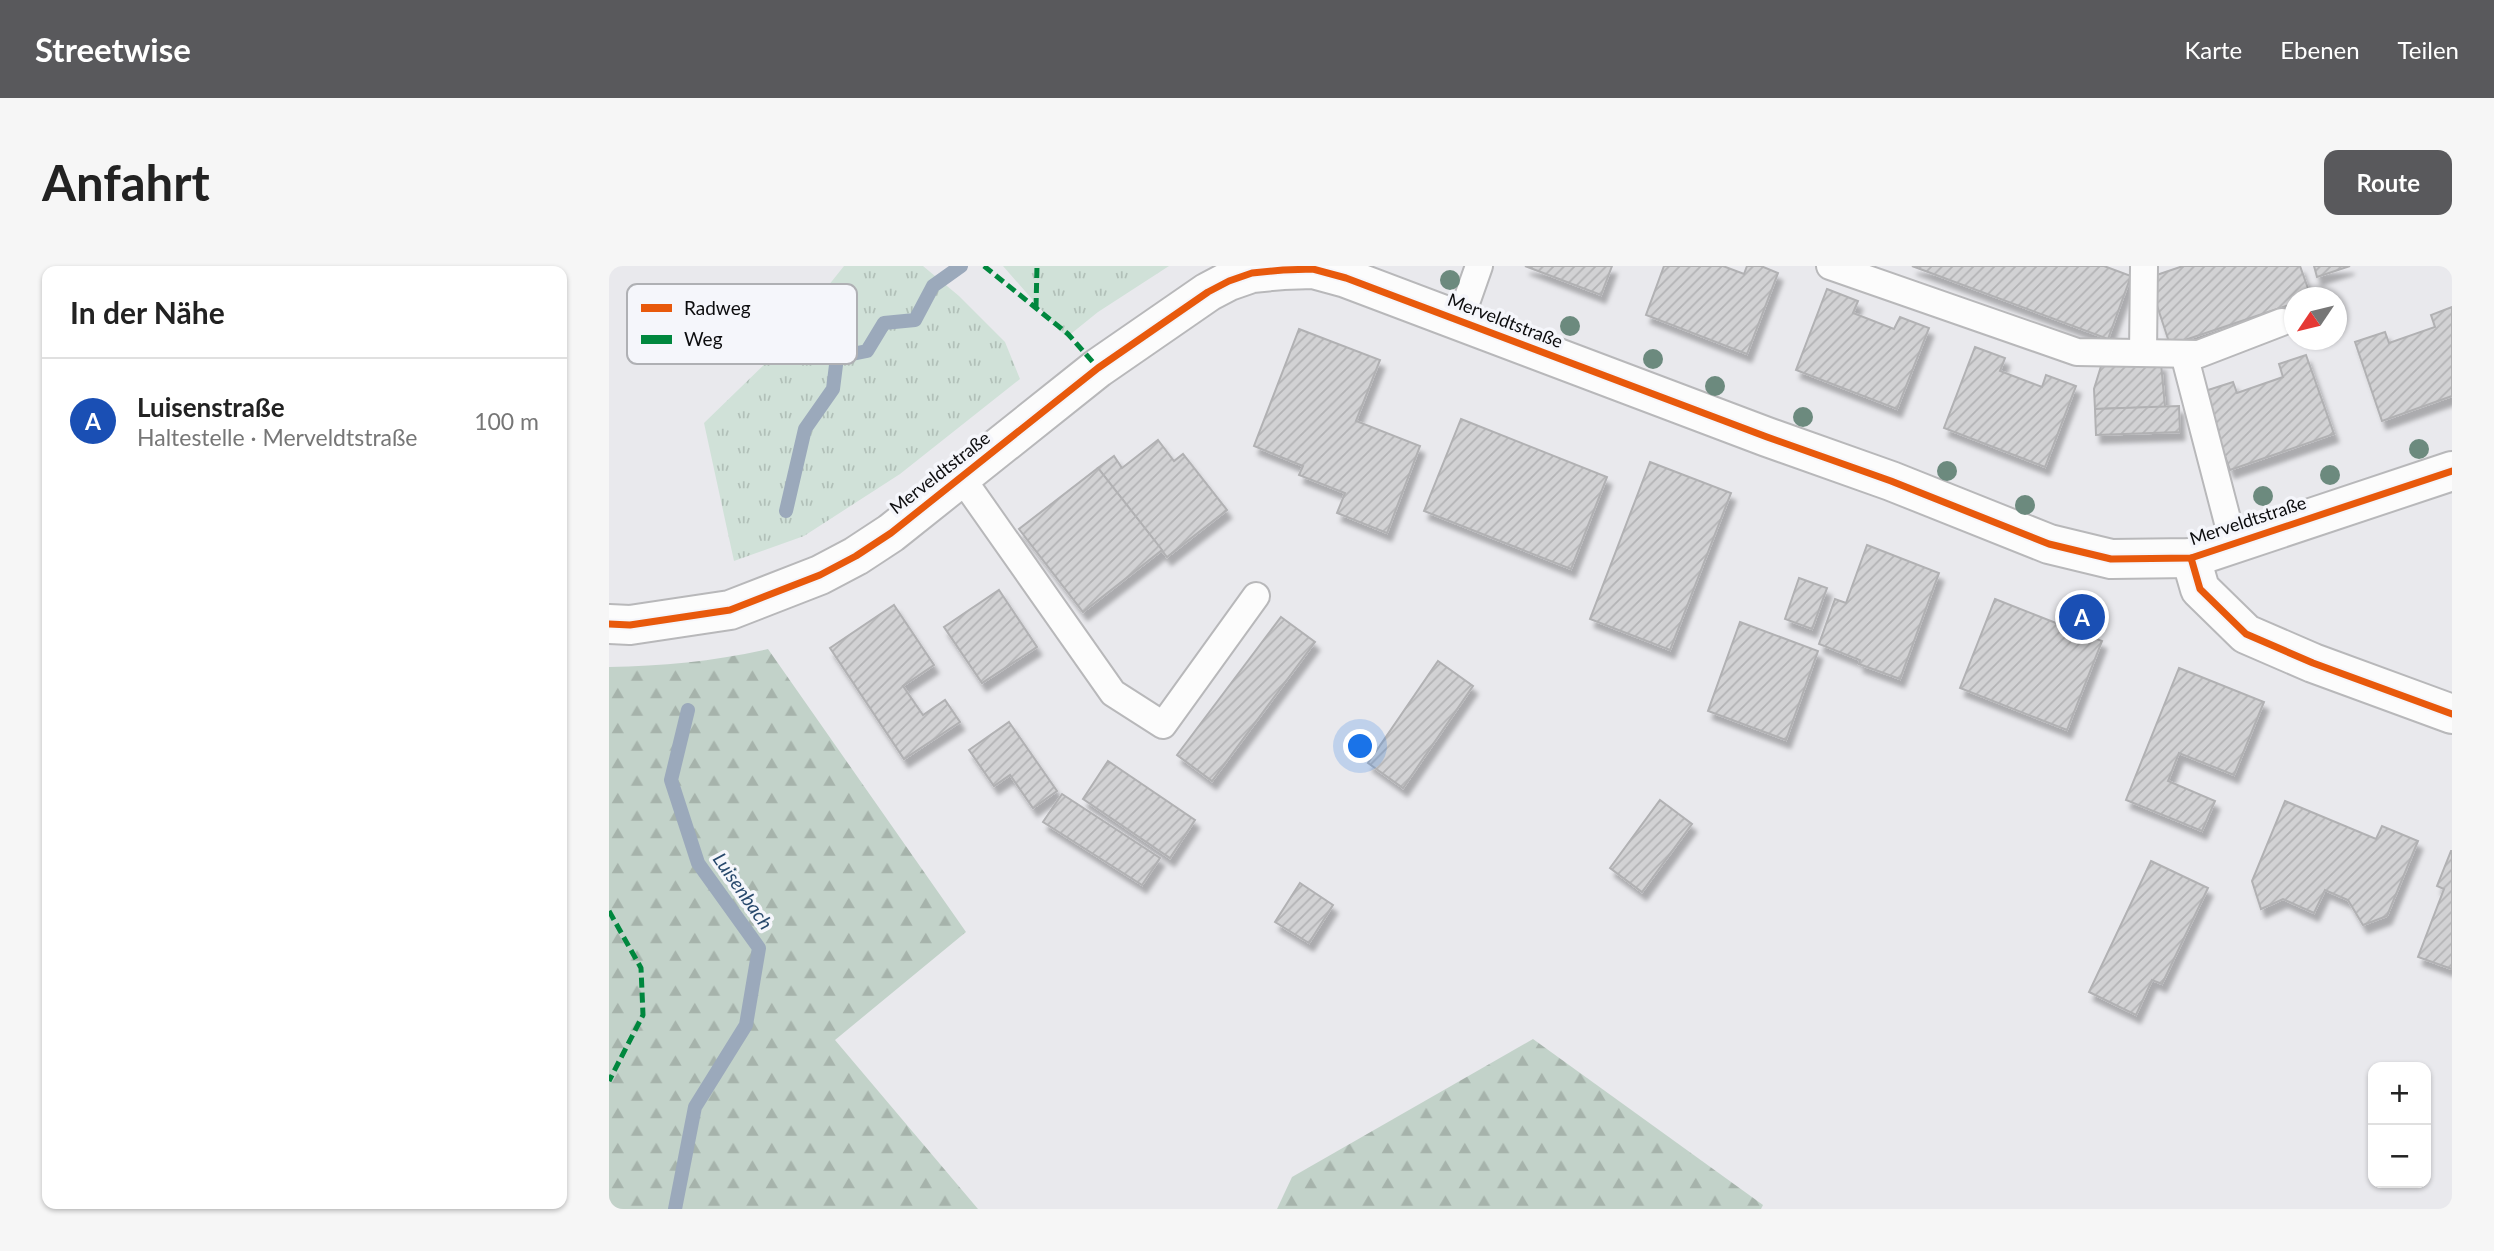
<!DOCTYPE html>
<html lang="de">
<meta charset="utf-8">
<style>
:root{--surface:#fff;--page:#f6f6f6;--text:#222;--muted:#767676;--line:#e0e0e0;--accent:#59595c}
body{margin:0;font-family:Lato,sans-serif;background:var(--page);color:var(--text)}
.controls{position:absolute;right:21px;bottom:21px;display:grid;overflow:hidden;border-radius:14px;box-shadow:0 2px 5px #0004}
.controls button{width:63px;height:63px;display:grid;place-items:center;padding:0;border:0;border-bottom:2px solid var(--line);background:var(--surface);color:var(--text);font:35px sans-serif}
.compass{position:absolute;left:1675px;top:21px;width:63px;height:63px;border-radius:50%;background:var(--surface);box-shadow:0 2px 5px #0004;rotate:235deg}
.you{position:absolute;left:752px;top:481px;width:24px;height:24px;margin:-18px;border:5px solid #fff;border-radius:50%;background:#1a73e8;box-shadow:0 0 0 10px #1a73e833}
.badge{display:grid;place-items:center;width:46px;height:46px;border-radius:50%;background:var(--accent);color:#fff;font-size:23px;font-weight:700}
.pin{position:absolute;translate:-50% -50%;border:4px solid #fff;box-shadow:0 2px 7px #0006}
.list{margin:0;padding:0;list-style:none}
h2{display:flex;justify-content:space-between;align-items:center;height:91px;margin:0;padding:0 28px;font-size:30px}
h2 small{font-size:23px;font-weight:400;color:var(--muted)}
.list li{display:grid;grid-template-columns:46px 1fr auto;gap:21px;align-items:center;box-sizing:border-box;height:126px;padding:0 28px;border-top:2px solid var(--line)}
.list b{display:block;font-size:26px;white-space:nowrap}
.list p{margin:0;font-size:23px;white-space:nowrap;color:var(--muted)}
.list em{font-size:23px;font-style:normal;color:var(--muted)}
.map{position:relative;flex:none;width:1843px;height:943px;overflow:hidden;border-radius:14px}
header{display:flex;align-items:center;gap:42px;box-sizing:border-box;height:98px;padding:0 35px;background:var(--accent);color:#fff}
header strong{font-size:33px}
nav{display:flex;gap:38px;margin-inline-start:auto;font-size:24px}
.intro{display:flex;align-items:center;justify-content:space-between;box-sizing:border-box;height:168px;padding:0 42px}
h1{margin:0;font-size:49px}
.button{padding:18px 32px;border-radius:14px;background:var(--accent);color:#fff;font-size:24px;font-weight:700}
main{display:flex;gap:42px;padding:0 42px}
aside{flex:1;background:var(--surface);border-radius:14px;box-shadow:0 2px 5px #0004}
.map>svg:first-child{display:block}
</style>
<header>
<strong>Streetwise</strong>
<nav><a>Karte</a><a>Ebenen</a><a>Teilen</a></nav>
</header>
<div class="intro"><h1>Anfahrt</h1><a class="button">Route</a></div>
<main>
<aside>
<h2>In der Nähe<small></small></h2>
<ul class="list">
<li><span class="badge" style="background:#1a4fb4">A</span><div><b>Luisenstraße</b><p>Haltestelle · Merveldtstraße</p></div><em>100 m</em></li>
</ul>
</aside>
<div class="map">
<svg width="1843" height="943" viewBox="0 0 1843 943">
<defs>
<pattern id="grass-tufts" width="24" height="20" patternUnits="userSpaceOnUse" patternTransform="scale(1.75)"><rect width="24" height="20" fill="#d0e1d8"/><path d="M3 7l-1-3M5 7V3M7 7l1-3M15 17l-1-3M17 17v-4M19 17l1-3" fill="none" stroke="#b1c0b8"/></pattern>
<pattern id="forest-firs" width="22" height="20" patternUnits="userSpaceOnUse" patternTransform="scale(1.75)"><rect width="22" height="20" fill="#c2d2c9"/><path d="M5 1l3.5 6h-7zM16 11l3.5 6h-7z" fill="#a6b3ab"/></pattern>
<pattern id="building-hatch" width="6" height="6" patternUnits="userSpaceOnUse" patternTransform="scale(1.75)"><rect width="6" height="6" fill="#d2d2d4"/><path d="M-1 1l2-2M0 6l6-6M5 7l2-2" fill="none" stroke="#b3b3b5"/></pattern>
<filter id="shadow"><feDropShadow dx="4.5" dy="8" stdDeviation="2" flood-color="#0004"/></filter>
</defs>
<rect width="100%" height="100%" fill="#e9e9ed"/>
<!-- grass -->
<g fill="url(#grass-tufts)">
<polygon points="235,0 314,0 350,30 396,76 411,113 291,208 195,270 125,295 95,157 160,94"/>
<polygon points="394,0 560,0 489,46 458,71 450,64"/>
</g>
<!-- forest -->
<g fill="url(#forest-firs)">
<path d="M159 383 357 666 226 774 369 943H0V401C54 400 106 395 159 383Z"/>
<polygon points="924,773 1154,939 1152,943 668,943 683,911"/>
</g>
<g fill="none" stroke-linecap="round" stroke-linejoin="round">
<!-- stream -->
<g stroke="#9ba9bb" stroke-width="14">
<polyline points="177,245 196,163 224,123 228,91 258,85 275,57 306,54 324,20 352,0"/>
<polyline points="66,943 86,841 137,759 150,682 89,597 62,514 79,444"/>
</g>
</g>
<!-- building -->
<g fill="url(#building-hatch)" stroke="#b1b1b3" stroke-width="2" filter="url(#shadow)">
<polygon points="916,0 1003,0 992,29"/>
<polygon points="1055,0 1114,0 1135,8 1138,0 1152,0 1169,7 1138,88 1037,49"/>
<polygon points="1303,0 1495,0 1522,10 1499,73"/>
<polygon points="1574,0 1691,0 1702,31 1686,32 1686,37 1561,79 1539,12"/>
<polygon points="1705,0 1741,0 1708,11"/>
<polygon points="1218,23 1249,35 1244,47 1285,63 1291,51 1320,62 1288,143 1187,104"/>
<polygon points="1843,41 1843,130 1773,155 1746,76 1776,66 1780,77 1826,61 1822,49"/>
<polygon points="690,63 771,94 747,155 811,180 778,267 728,247 736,227 690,209 694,200 645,180"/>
<polygon points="1366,81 1396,92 1391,105 1433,121 1437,109 1467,120 1436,201 1335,162"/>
<polygon points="1697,89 1725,168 1621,204 1593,126 1624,116 1628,127 1674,111 1670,98"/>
<polygon points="1493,97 1552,97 1556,141 1486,143 1485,123"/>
<polygon points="1570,140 1571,166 1487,169 1486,143"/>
<polygon points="852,153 998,211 962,303 815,245"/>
<polygon points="549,174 565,195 574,188 618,244 558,291 489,202 505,190 513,202"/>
<polygon points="1041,196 1122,227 1061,384 981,353"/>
<polygon points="489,202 553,284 474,346 410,263"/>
<polygon points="1258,279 1330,307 1291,413 1250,398 1251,394 1210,378 1226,333 1237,337"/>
<polygon points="1190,312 1218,322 1203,363 1176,353"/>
<polygon points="390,324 428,381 373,417 335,361"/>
<polygon points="1386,333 1493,375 1458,464 1351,422"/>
<polygon points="285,339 325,399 294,420 314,449 336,434 351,456 295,493 221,382"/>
<polygon points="672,351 706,376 603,515 568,489"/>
<polygon points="1131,356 1209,385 1177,474 1099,445"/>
<polygon points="829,395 864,420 794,522 759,497"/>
<polygon points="1570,402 1655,436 1625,509 1570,487 1559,515 1606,535 1593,565 1517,534"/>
<polygon points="400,456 448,525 424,542 401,509 385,520 360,484"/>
<polygon points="499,495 586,554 561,592 474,533"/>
<polygon points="453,528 551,592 533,619 434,556"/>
<polygon points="1051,534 1083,558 1033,626 1001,602"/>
<polygon points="1676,535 1767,573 1773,560 1809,575 1778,650 1754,659 1739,634 1716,624 1705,647 1674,633 1652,643 1643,615"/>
<polygon points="1842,585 1843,585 1843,703 1809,691 1835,623 1828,620"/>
<polygon points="1542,595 1599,622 1553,718 1543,714 1527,749 1480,726"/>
<polygon points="691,617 724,639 700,677 666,656"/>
</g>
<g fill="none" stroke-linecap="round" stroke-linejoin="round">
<!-- service casing -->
<g stroke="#b8b8ba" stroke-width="30">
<g id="service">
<polyline points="1221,0 1468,86 1590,88 1673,56"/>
<polyline points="851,54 870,0"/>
<polyline points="1534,87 1535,0"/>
<polyline points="1575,88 1624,276"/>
<polyline points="352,211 504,427 554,459 647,330"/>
</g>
</g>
<!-- minor casing -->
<g stroke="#b8b8ba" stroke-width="42">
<polyline id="minor" points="1582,292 1591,323 1637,368 1704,397 1843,448"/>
</g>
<!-- secondary casing -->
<g stroke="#b8b8ba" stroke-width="42">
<polyline id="secondary" points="0,358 21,359 121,344 211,309 247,290 282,267 489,102 599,26 620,15 643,7 674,4 704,3 737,12 1158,171 1282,215 1440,278 1502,293 1582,292 1843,205"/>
</g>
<!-- service -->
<use href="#service" stroke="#fcfcfc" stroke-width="26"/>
<!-- minor -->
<use href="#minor" stroke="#fcfcfc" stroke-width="38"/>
<!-- secondary -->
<use href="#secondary" stroke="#fcfcfc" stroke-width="38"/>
<!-- quiet -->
<g stroke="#00873e" stroke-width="5" stroke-dasharray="10 5" stroke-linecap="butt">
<polyline points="375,0 459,68 489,102"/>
<polyline points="427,42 428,0"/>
<polyline points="0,645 32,702 34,749 0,815"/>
</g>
<!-- cycleway casing -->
<g stroke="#f5f6fb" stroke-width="11">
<g id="cycleway">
<polyline points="1582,292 1591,323 1637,368 1704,397 1843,448"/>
<polyline points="0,358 21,359 121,344 211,309 247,290 282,267 489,102 599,26 620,15 643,7 674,4 704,3 737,12 1158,171 1282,215 1440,278 1502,293 1582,292 1843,205"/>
</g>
</g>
<!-- cycleway -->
<use href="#cycleway" stroke="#e8590c" stroke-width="7"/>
</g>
<!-- trees -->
<g fill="#6c8a7e">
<circle cx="841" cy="14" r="10"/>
<circle cx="961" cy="60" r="10"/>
<circle cx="1044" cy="93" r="10"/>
<circle cx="1106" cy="120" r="10"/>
<circle cx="1194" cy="151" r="10"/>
<circle cx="1810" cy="183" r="10"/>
<circle cx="1338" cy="205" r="10"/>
<circle cx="1721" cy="209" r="10"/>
<circle cx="1654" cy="230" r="10"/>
<circle cx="1416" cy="239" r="10"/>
</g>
<g text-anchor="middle" stroke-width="7" stroke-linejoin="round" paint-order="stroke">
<!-- street labels -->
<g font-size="18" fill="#0c0c0e" stroke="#f5f6fb">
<text transform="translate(896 55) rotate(21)" y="6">Merveldtstraße</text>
<text transform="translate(331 207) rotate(-38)" y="6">Merveldtstraße</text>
<text transform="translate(1639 255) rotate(-18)" y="6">Merveldtstraße</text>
</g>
<!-- water labels -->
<g font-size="19" font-style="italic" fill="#27486c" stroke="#f5f6fb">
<text transform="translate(134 625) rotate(55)" y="7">Luisenbach</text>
</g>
</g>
<!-- legend -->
<rect x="18" y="18" width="230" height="80" rx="10" fill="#f5f6fb" stroke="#afb0b4" stroke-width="2"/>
<rect x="32" y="38" width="31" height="8" fill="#e8590c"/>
<rect x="32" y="69" width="31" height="9" fill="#00873e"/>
<g font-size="19" fill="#0c0c0e">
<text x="75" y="49">Radweg</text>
<text x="75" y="80">Weg</text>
</g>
</svg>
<div class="controls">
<button>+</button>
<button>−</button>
</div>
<svg class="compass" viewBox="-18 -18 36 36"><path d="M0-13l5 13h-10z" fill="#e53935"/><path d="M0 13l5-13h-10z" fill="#767676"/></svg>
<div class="you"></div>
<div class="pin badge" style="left:1473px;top:351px;background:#1a4fb4">A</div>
</div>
</main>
